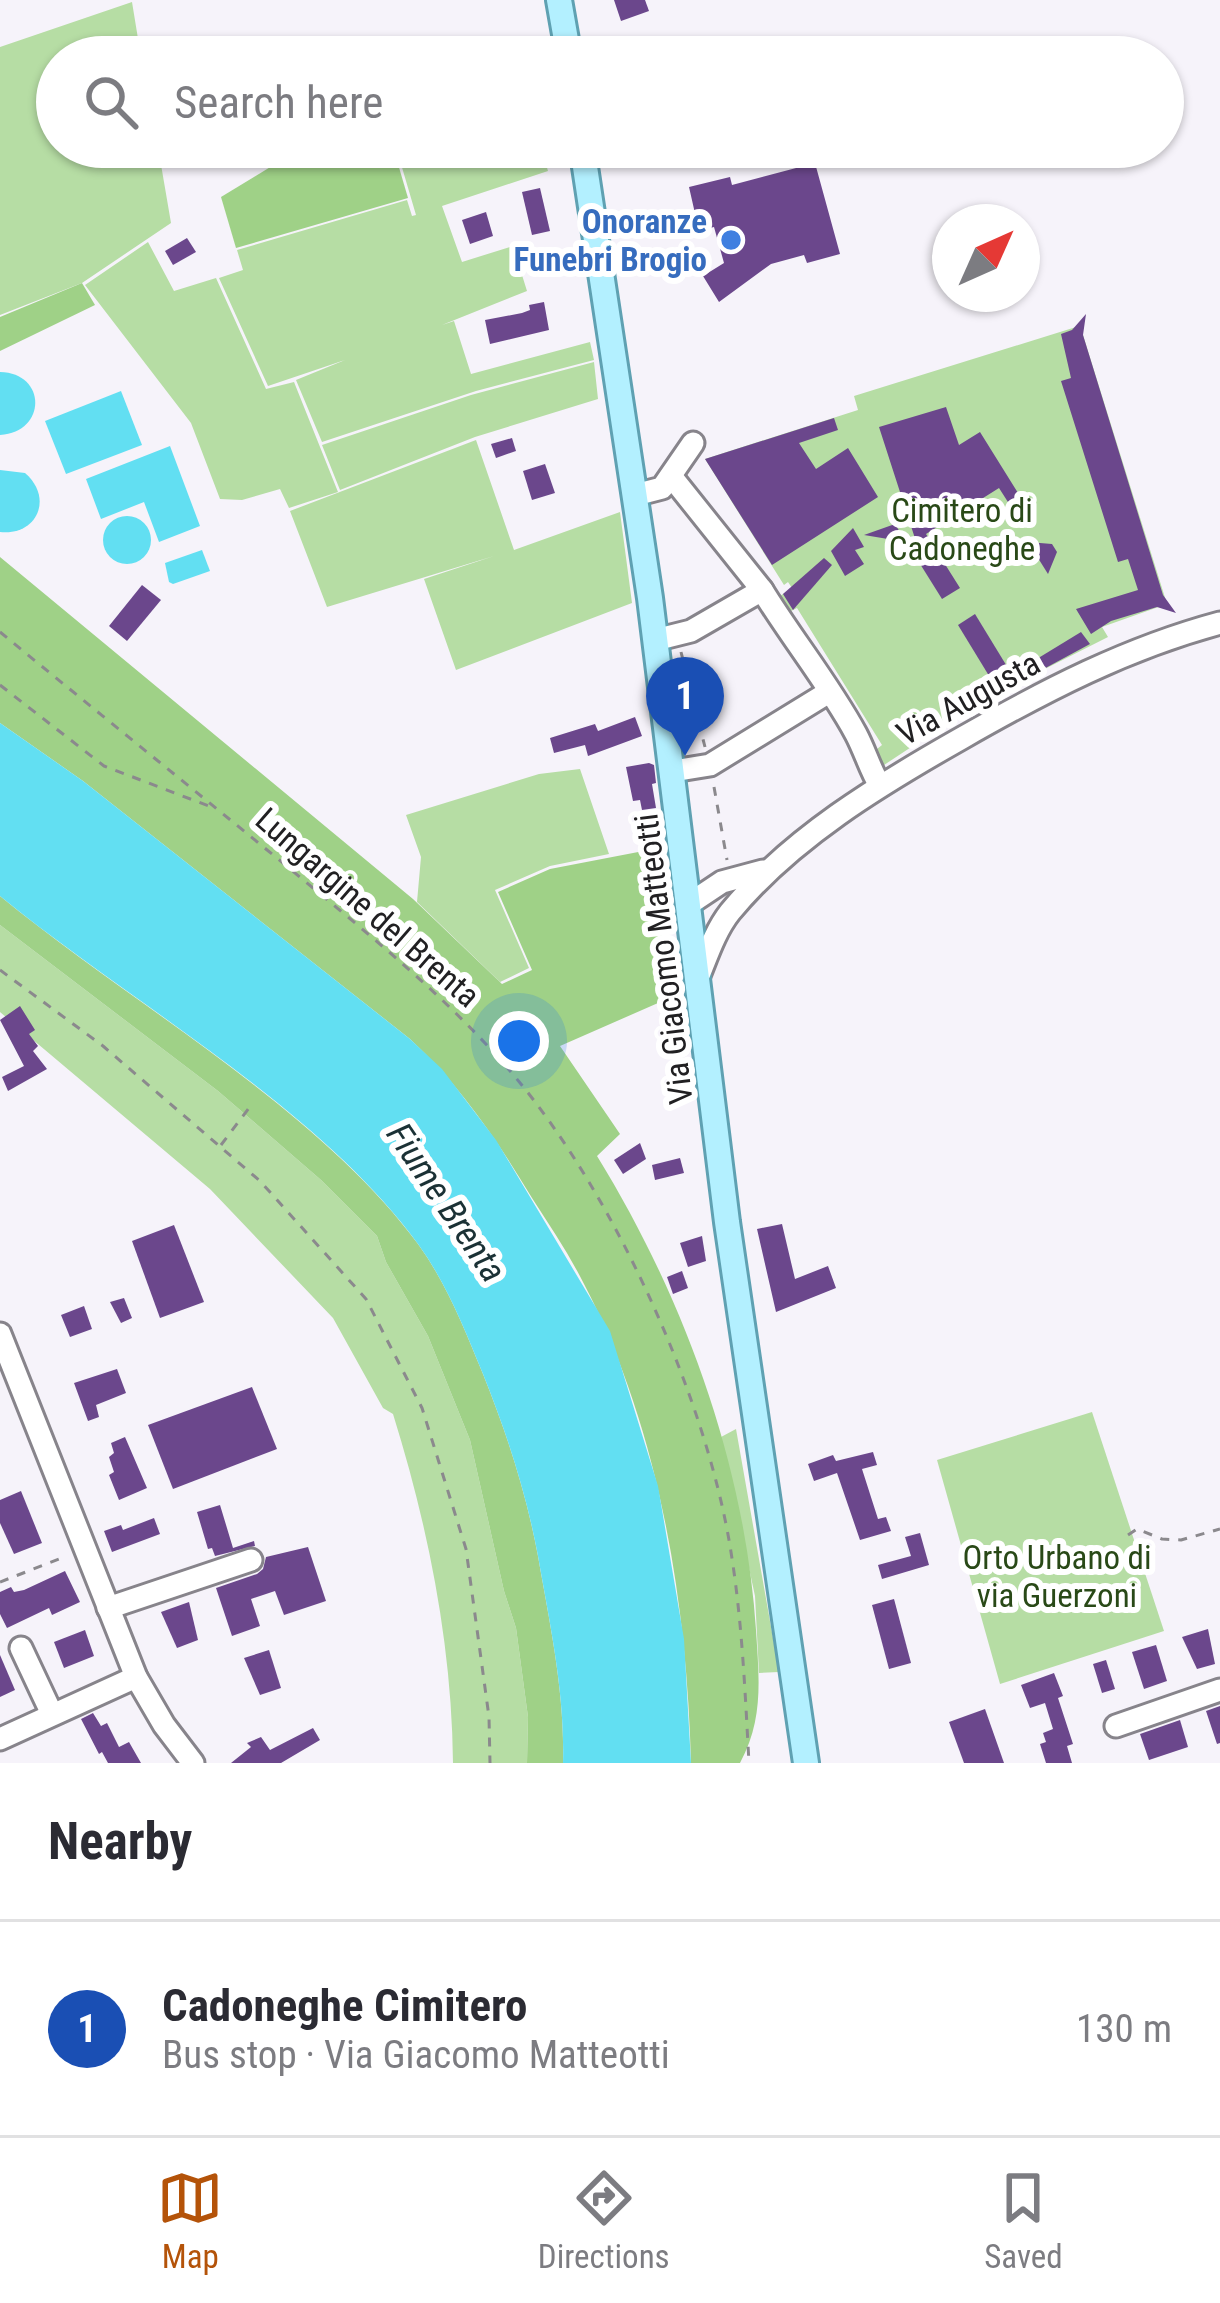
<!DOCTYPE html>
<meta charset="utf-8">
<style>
:root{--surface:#fff;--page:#f7f7f7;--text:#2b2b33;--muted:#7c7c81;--line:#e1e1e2;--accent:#b45309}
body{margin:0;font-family:"Roboto Condensed",sans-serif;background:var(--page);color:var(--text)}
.compass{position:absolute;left:932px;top:204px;width:108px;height:108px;border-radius:50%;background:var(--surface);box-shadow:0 3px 9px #0004;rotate:45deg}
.you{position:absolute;left:519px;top:1041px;width:42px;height:42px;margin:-30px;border:9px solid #fff;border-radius:50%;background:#1a73e8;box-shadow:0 0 0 18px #1a73e833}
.badge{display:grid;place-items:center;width:78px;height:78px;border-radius:50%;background:var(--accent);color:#fff;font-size:39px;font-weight:700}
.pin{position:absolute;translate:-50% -99px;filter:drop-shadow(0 3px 6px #0008)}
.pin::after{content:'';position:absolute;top:63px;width:42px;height:36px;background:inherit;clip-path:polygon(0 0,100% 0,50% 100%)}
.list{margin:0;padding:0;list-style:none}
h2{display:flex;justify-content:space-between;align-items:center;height:156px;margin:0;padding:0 48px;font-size:51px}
h2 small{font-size:39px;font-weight:400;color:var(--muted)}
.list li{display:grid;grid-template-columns:78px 1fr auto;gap:36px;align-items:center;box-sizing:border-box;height:216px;padding:0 48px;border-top:3px solid var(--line)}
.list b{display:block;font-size:45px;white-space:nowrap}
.list p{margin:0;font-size:39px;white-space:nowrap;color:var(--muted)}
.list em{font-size:39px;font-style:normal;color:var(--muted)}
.icon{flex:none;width:66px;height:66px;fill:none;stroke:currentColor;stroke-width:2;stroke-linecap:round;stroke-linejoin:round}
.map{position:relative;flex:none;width:1220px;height:1763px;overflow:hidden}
.search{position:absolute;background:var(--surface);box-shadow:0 3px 9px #0004;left:36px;right:36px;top:36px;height:132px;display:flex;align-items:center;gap:30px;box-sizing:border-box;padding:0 42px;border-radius:66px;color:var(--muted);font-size:45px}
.sheet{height:372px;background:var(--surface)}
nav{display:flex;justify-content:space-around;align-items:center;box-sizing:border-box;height:168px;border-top:3px solid var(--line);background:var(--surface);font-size:33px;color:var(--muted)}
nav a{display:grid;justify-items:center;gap:6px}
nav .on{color:var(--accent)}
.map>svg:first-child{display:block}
</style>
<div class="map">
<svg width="1220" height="1763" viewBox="0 0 1220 1763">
<rect width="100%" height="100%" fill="#f6f3fa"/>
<!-- green -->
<g fill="#b6dda4">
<polygon points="132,2 141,57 57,57 57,147 158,147 171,223 82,283 0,315 0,47"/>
<polygon points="396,147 541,147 548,171 442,206 462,262 513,246 527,291 442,325 454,321 471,374 590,342 594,360 476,391 322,442 296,380 345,360 268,386 219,278 243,270 237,250 407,200 412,216 416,215"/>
<polygon points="148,242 174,291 216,278 266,389 294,382 338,492 289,508 280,489 242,500 220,499 191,423 85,285"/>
<polygon points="1076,327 1083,335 1167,604 1102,627 1108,637 1029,677 1025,672 881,767 872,753 882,745 797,608 787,613 777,598 792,588 788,582 784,585 705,459 858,410 854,396"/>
<polygon points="594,362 598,399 475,437 340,490 322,445 471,395"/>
<polygon points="476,440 514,550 620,512 632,603 456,670 424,579 494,556 327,607 290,511"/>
<polygon points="580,769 609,854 550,866 495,890 529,968 500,982 417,902 421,857 406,815 539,774"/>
<path d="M0 925 218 1091 321 1180 377 1236 386 1262 428 1336 470 1440 504 1591 516 1628 528 1717 527 1763H453C452 1645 428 1526 393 1414L383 1408 333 1318 210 1189 0 1012Z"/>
<polygon points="1092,1412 1164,1631 1000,1684 937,1460"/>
<polygon points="736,1429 779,1672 759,1673 755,1596 721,1437"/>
</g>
<!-- forest -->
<g fill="#9fd187">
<polygon points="303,147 393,147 408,198 236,248 221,197"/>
<polygon points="82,283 95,305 0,351 0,317"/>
<path d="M0 557 413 899 502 984 532 970 498 892 550 869 659 848 674 996 560 1046 620 1134 597 1156C684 1297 745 1464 756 1630 759 1678 764 1719 740 1763H691C687 1602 659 1428 584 1284 569 1254 550 1226 532 1198 497 1140 460 1085 410 1039L83 781 0 723Z"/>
<path d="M0 896C131 1004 318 1108 418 1244 447 1284 464 1328 483 1374 507 1434 526 1492 538 1556 550 1625 565 1693 563 1763H527L528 1717 516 1628 504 1591 470 1440 428 1336 386 1262 377 1236 321 1180 218 1091 0 925Z"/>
</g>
<!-- water -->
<g fill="#62dff2">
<path d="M0 372C47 373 47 432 0 435Z"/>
<polygon points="121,391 142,445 66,474 45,421"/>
<polygon points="170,446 200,526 159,542 144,502 101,519 86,479"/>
<path d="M0 470 25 473C54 498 37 536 0 532Z"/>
<circle cx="127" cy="540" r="24"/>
<polygon points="202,550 210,571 173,584 169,582 165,563"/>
<path d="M0 723 83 781 410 1039 442 1069 496 1140 610 1331 658 1486 684 1639 691 1763H563C565 1693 550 1625 538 1556 526 1492 507 1434 483 1374 464 1328 447 1284 418 1244 318 1107 132 1004 0 896Z"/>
</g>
<!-- building -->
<g fill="#6b478c">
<polygon points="614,0 645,0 649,11 621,21"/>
<polygon points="815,163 840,254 807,263 804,255 771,264 719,302 703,276 724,263 714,227 699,231 689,187 730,177 732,185"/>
<polygon points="540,188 550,231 532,235 522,192"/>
<polygon points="486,212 493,236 470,244 462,220"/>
<polygon points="187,238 196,252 173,265 165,251"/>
<polygon points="544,302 549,330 490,344 485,320 522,313 530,310 529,305"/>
<polygon points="1086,314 1083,335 1163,595 1176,613 1157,607 1111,621 1091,634 1076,609 1138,590 1128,559 1118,562 1061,381 1071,378 1061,334 1072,330"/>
<polygon points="946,407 959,445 980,432 1033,517 1022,524 999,488 926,534 960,588 942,599 917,559 921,557 879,427"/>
<polygon points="834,418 838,430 799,443 816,469 848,448 878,497 772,565 705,459"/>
<polygon points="512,438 516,451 496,458 491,444"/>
<polygon points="545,464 555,493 532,500 523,471"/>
<polygon points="895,524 906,542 864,535"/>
<polygon points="853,528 864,547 855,550 864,564 845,576 831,551"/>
<polygon points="1028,542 1052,544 1057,552 1048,574"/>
<polygon points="824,558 832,565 793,610 783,594"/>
<polygon points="142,585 161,600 127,641 109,626"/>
<polygon points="975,614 1011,673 994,684 958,625"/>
<polygon points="1081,632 1090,644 1027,678 1022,668"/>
<polygon points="635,717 642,736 588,756 585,745 554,753 550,738 595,724 598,731"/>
<polygon points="649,763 654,765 656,783 652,784 656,808 642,810 640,800 633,801 626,767"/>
<polygon points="20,1006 35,1030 29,1034 38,1046 33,1051 47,1069 8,1091 2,1077 24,1066 0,1020"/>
<polygon points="640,1143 646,1159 623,1174 614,1160"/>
<polygon points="680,1158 684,1173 655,1180 652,1165"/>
<polygon points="782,1224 795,1279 828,1266 836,1288 776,1312 757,1229"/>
<polygon points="174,1225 204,1302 160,1318 132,1241"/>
<polygon points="702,1236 706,1261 688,1267 680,1243"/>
<polygon points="682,1271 688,1288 673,1294 667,1277"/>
<polygon points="124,1298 132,1318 121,1323 110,1302"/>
<polygon points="84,1306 92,1329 70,1337 61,1315"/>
<polygon points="117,1369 126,1393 96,1405 99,1417 88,1421 74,1383"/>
<polygon points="252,1387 277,1449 173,1489 148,1425"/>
<polygon points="125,1437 147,1488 119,1500 109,1475 114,1472 109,1457 114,1453 111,1443"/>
<polygon points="873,1452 877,1465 862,1469 878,1519 886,1517 891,1531 860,1540 837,1473 814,1481 808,1464 833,1455 836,1461"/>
<polygon points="21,1491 42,1543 14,1554 0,1523 0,1500"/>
<polygon points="220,1505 233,1548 254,1541 255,1546 215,1556 212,1548 208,1549 197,1512"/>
<polygon points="154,1518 160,1534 112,1552 104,1531 121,1525 123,1530"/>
<polygon points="920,1533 929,1565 882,1579 878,1565 911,1556 905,1537"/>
<polygon points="308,1547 326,1601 284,1615 275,1591 251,1599 260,1626 232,1636 216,1588 257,1574 263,1569 266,1557"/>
<polygon points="65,1571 80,1602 52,1615 49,1608 7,1628 0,1614 0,1592 11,1587 14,1592 24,1590"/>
<polygon points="894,1599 911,1663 889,1669 872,1605"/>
<polygon points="189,1602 198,1640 177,1648 161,1612"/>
<polygon points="1208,1629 1215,1664 1197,1669 1182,1637"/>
<polygon points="85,1630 94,1656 64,1668 54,1642"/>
<polygon points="1156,1645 1167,1681 1144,1689 1132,1652"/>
<polygon points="269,1650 281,1688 260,1695 244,1658"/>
<polygon points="0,1655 15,1690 0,1697"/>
<polygon points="1106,1660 1115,1689 1102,1693 1093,1664"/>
<polygon points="1054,1673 1063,1696 1058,1698 1073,1744 1067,1746 1072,1763 1046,1763 1040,1744 1046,1742 1043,1733 1053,1729 1045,1703 1030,1708 1021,1685"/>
<polygon points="1220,1706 1220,1743 1217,1744 1206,1711"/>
<polygon points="985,1709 1004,1763 964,1763 949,1722"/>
<polygon points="93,1713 101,1726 107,1723 119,1747 129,1742 141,1763 108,1763 102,1752 99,1754 81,1719"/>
<polygon points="1180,1720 1188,1747 1149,1760 1140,1734"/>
<polygon points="313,1728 320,1740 281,1763 231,1763 251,1747 247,1743 261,1737 270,1750"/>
</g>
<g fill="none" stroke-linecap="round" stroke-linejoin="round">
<!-- minor casing -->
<g stroke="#87848b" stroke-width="27">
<g id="minor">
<polyline points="671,476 762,590"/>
<polyline points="635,495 662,488 693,443"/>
<path d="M655 640 691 631 762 590C792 639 829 684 856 734 865 751 870 769 880 786"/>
<polyline points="673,771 710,765 829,692"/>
<polyline points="689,904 722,882 763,871"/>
<path d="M698 978C707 956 715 931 730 912 791 838 879 785 962 738 1046 690 1127 648 1220 623"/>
<polyline points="0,1334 136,1677 164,1725 193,1763"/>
<polyline points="108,1608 251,1560"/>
<polyline points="21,1648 52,1714"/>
<polyline points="1116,1726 1220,1690"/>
<polyline points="0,1739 136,1677"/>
</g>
</g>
<!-- major casing -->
<g stroke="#5fa1b2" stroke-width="30">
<g id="major">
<polyline points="559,0 569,57"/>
<polyline points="582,147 650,598 727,1222 806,1763"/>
</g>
</g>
<!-- path -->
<g stroke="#8b898d" stroke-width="3" stroke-dasharray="9 9" stroke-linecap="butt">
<path d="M0 632C96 711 193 789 289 868 368 934 450 999 516 1078 614 1195 705 1395 730 1546 742 1617 745 1691 749 1763"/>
<polyline points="681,652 705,747"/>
<polyline points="0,685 104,766 214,808"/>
<polyline points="714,787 727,860"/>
<polyline points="0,970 103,1046 260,1181 366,1299 422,1408 466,1549 489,1717 490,1763"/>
<polyline points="221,1145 252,1104"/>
<polyline points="1128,1535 1137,1529 1162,1539 1181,1540 1220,1529"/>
<polyline points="0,1582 67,1556"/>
</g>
<!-- minor -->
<use href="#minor" stroke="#fff" stroke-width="21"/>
<!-- major -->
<use href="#major" stroke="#b3f0ff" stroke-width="24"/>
</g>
<!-- markers -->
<circle fill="#3f7fe0" stroke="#fff" stroke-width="4.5" cx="731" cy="240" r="12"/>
<g text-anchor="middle" stroke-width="12" stroke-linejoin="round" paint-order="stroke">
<!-- shop labels -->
<g font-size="33" font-weight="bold" fill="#366cbe" stroke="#fff" text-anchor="end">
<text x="707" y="233">Onoranze<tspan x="707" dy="38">Funebri Brogio</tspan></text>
</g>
<!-- park labels -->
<g font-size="33" fill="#294917" stroke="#fff">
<text x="962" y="522">Cimitero di<tspan x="962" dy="38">Cadoneghe</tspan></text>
<text x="1057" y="1569">Orto Urbano di<tspan x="1057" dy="38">via Guerzoni</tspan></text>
</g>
<!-- street labels -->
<g font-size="33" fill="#212022" stroke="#fff">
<text transform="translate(968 698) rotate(-29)" y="12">Via Augusta</text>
<text transform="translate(368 907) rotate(41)" y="12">Lungargine del Brenta</text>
<text transform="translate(663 959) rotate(-97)" y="12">Via Giacomo Matteotti</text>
</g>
<!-- water labels -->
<g font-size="36" font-style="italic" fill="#1b3135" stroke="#fff">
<text transform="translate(447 1202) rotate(56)" y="13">Fiume Brenta</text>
</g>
</g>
</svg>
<svg class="compass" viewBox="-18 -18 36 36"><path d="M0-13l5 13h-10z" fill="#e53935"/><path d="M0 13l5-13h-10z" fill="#7c7c81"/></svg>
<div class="you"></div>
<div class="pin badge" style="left:685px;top:756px;background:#1a4fb4">1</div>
<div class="search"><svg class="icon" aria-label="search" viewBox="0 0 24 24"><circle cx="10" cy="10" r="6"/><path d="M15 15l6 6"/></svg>Search here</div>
</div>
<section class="sheet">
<h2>Nearby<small></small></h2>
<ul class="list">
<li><span class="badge" style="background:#1a4fb4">1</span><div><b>Cadoneghe Cimitero</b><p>Bus stop · Via Giacomo Matteotti</p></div><em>130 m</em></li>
</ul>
</section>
<nav>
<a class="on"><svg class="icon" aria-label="map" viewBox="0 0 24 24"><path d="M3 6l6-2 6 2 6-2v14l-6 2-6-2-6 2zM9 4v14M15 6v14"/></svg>Map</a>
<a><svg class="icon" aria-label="directions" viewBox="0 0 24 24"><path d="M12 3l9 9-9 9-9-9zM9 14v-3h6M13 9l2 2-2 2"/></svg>Directions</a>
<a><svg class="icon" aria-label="saved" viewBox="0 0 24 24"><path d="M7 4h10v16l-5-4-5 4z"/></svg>Saved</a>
</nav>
